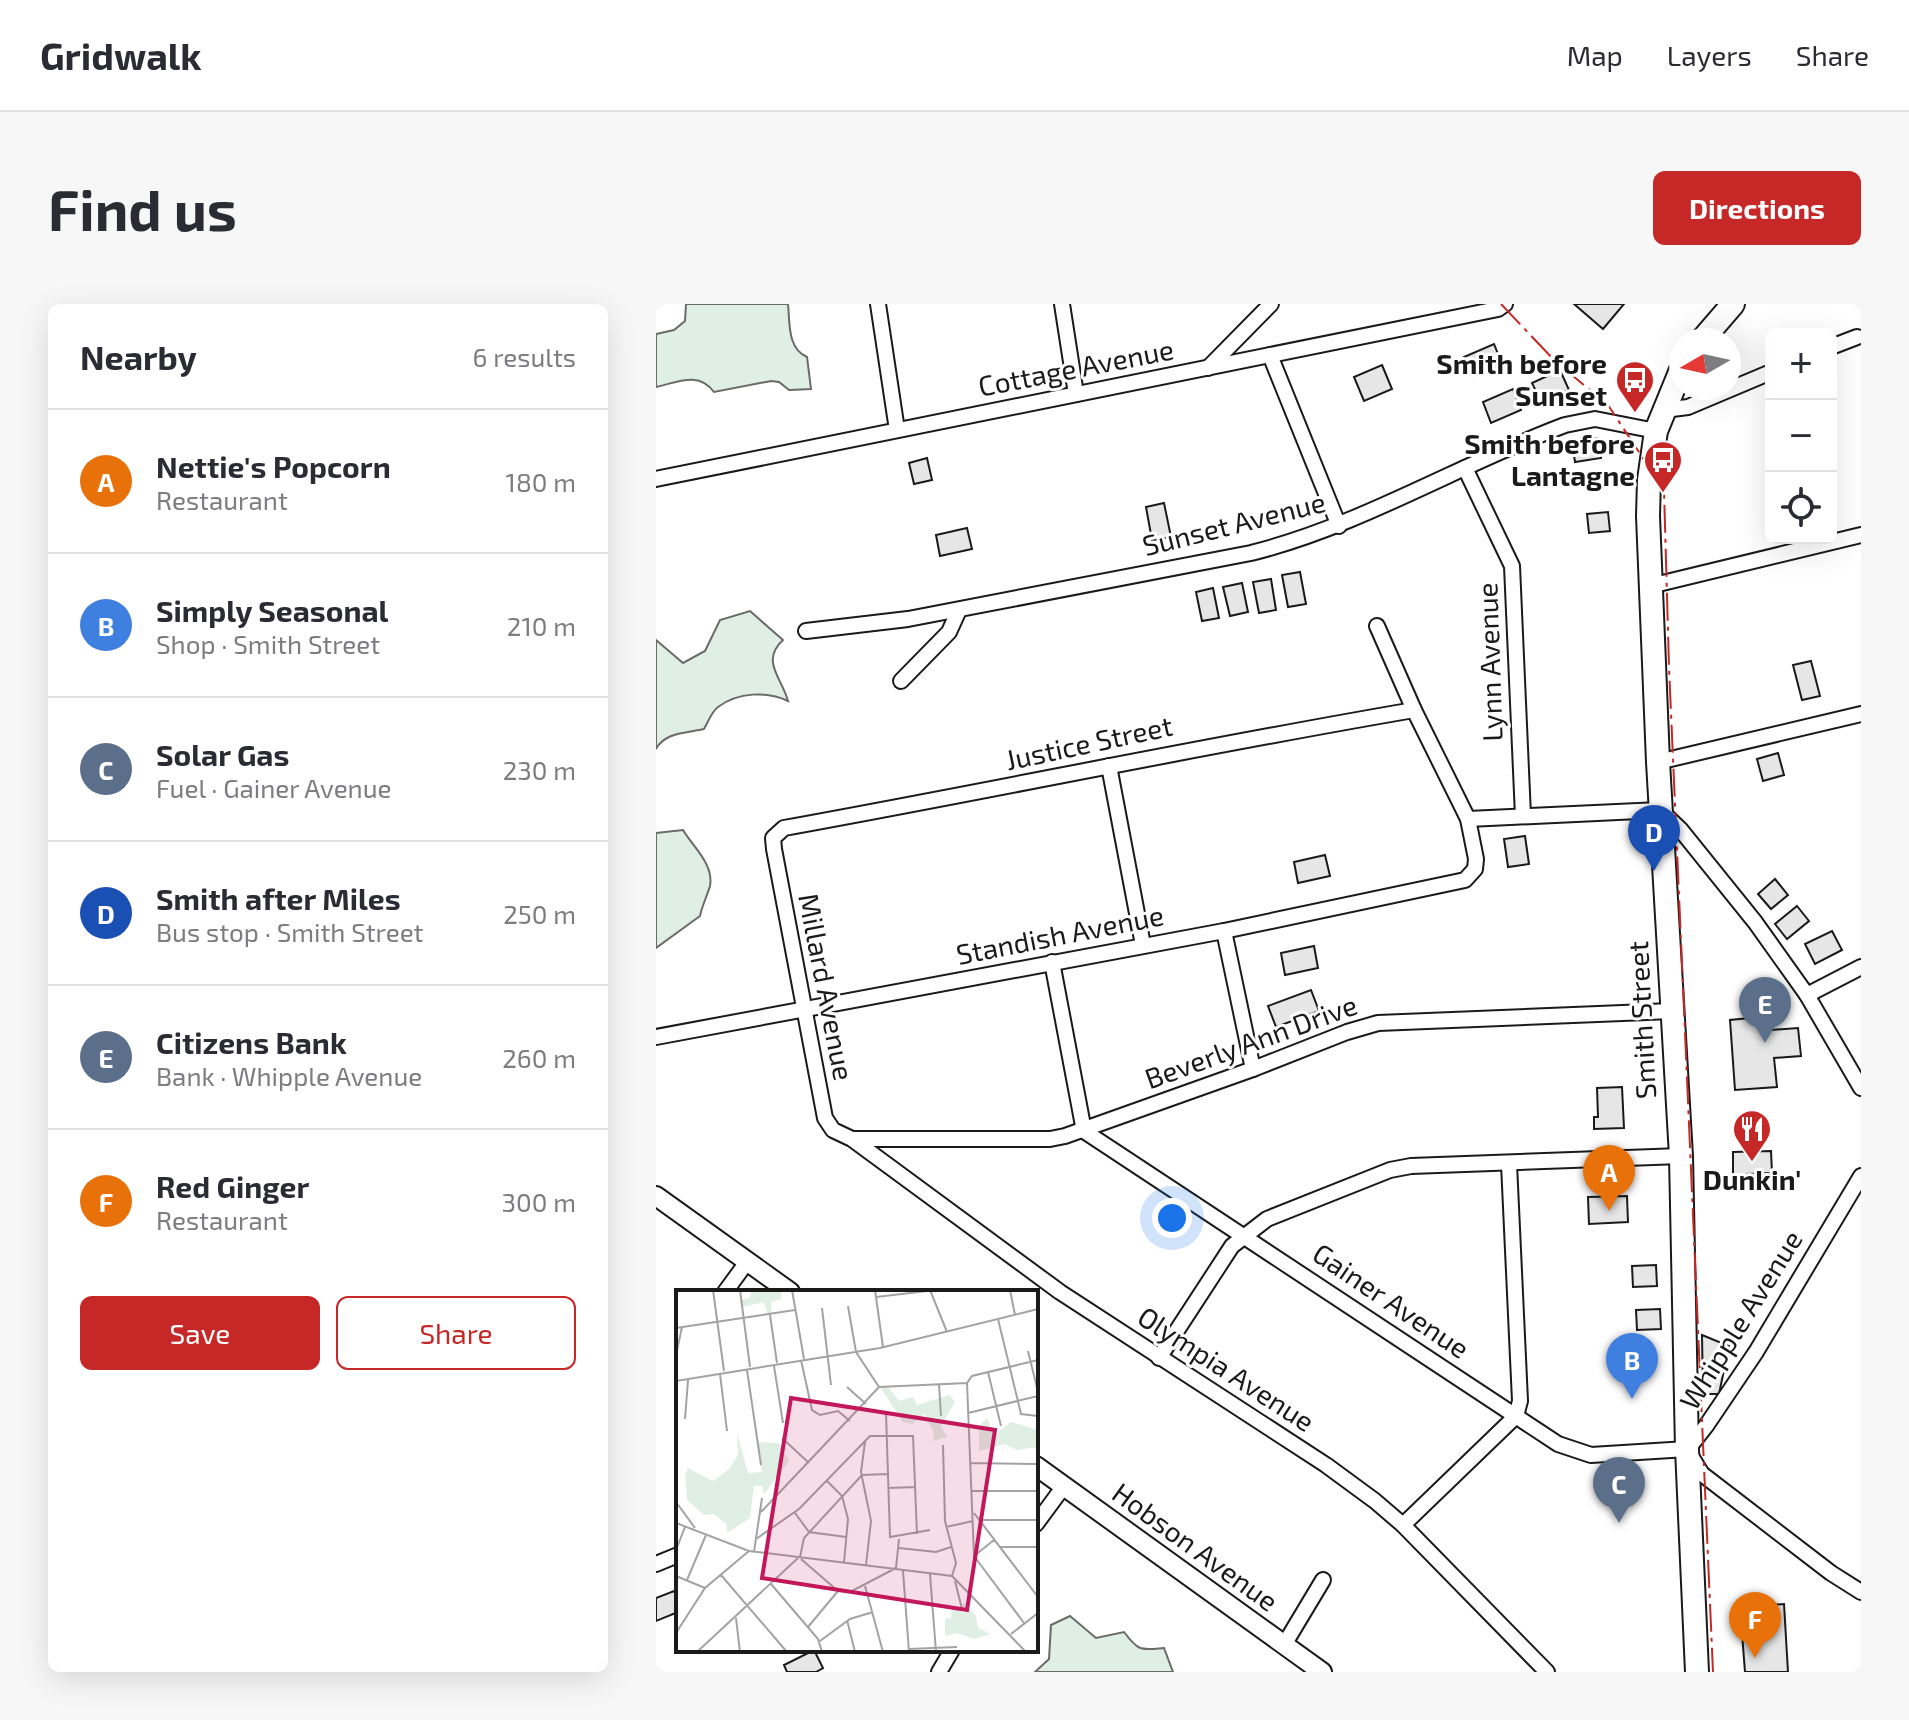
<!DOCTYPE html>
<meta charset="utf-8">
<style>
:root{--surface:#fff;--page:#f7f7f7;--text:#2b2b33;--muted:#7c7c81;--line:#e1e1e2;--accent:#c62828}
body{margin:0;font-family:"Exo 2",sans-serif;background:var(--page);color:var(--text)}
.controls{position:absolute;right:24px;top:24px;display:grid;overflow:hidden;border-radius:12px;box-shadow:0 8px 32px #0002}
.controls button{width:72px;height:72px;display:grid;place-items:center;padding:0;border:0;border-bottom:2px solid var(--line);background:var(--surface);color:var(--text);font:40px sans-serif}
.compass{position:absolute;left:1013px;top:24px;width:72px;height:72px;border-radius:50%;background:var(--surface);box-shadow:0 8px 32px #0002;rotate:261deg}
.you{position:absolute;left:516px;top:914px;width:28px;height:28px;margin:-20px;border:6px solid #fff;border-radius:50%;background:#1a73e8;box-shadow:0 0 0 12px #1a73e833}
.badge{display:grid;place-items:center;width:52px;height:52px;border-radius:50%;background:var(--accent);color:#fff;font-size:26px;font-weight:700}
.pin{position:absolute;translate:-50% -66px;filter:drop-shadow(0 2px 4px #0008)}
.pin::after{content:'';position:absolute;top:42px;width:28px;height:24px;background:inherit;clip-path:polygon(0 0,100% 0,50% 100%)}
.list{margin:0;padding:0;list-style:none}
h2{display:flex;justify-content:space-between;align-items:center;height:104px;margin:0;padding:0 32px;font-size:34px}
h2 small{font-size:26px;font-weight:400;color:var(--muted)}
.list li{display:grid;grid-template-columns:52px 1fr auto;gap:24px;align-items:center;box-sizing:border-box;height:144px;padding:0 32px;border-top:2px solid var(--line)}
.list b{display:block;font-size:30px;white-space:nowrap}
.list p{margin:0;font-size:26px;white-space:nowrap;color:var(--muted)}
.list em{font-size:26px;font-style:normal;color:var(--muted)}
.actions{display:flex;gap:16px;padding:24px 32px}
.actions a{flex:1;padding:18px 0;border:2px solid var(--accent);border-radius:12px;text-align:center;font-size:28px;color:var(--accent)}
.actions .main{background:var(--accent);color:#fff}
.icon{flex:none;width:44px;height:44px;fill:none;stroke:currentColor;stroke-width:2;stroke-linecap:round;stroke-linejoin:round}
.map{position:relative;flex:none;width:1205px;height:1368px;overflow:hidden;border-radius:12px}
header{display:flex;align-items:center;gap:48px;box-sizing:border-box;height:112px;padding:0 40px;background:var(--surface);border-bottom:2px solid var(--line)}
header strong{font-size:38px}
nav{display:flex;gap:44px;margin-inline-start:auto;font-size:28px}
.intro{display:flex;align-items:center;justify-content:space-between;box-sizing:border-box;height:192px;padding:0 48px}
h1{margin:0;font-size:56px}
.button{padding:20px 36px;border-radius:12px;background:var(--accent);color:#fff;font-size:28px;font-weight:700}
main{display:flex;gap:48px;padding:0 48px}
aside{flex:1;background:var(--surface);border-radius:12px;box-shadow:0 8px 32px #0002}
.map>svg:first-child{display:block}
</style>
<header>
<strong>Gridwalk</strong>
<nav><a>Map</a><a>Layers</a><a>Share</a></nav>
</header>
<div class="intro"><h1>Find us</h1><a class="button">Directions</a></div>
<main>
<aside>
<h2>Nearby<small>6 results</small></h2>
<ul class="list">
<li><span class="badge" style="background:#e8710a">A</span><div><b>Nettie's Popcorn</b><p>Restaurant</p></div><em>180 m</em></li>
<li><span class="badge" style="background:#3f7fe0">B</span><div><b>Simply Seasonal</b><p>Shop · Smith Street</p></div><em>210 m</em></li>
<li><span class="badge" style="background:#5c6f8a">C</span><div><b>Solar Gas</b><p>Fuel · Gainer Avenue</p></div><em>230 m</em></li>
<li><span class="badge" style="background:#1a4fb4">D</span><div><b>Smith after Miles</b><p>Bus stop · Smith Street</p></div><em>250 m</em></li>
<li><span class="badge" style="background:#5c6f8a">E</span><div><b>Citizens Bank</b><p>Bank · Whipple Avenue</p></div><em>260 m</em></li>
<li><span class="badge" style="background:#e8710a">F</span><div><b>Red Ginger</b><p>Restaurant</p></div><em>300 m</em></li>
</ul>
<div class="actions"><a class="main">Save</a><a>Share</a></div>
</aside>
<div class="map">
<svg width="1205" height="1368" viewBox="0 0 1205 1368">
<rect width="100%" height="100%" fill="#fff"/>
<!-- green -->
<g fill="#e0efe3" stroke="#6a6a6a" stroke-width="2">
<path d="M30 0H132C134 19 131 44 151 53L155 85 133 86 123 78 115 77 58 88C43 67 22 78 0 83V30L18 26 29 17Z"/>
<path d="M94 307 127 336C104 357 126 374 132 397 111 387 82 388 62 403 56 407 52 418 48 425 31 429 9 428 0 445V336L27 359 49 347 64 316Z"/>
<path d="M27 526C37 543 58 560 54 582 51 592 46 602 44 612L0 644V529Z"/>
<path d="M414 1312 440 1334 468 1328C483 1348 485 1346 508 1344L517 1368H379L393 1355 395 1321Z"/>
</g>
<!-- building -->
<g fill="#e6e6e6" stroke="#1a1a1a" stroke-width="2">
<polygon points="918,0 968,0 947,25"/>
<polygon points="838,40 846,60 817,72 808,53"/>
<polygon points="726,61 736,85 708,97 698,73"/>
<polygon points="904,66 913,86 885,98 876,79"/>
<polygon points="857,85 865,106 835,119 827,98"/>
<polygon points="942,134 945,154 919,158 916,138"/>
<polygon points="271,154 276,176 258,180 253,159"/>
<polygon points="508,199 515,233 496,236 490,203"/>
<polygon points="952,208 954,227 933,229 931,210"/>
<polygon points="311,224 316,245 284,252 280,231"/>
<polygon points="644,268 650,300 632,303 626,271"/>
<polygon points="615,275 620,306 603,309 597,278"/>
<polygon points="586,279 592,308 574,312 567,283"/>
<polygon points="557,284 563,314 546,317 540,288"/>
<polygon points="1155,357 1164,392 1146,396 1137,361"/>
<polygon points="1122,449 1128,471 1107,477 1101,455"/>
<polygon points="869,532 873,560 852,563 848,535"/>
<polygon points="669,551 674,572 642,579 638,558"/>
<polygon points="1119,575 1132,591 1115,605 1102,590"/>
<polygon points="1141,602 1153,617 1131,635 1119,620"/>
<polygon points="1176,627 1186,646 1159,660 1149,640"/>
<polygon points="658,642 662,664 629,671 625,649"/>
<polygon points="655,686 663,707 620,723 612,702"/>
<polygon points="1114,712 1115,726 1142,724 1145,752 1118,754 1121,783 1079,786 1074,716"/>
<polygon points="966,783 968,824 938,825 938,813 942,813 941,784"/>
<polygon points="1115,847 1116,869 1091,870 1091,876 1077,877 1077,848"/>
<polygon points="971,892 972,918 933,920 932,893"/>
<polygon points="1000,961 1001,982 977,983 976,962"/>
<polygon points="1004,1005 1005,1025 981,1026 980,1006"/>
<polygon points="1046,1031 1073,1042 1063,1090 1047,1090"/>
<polygon points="18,1287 22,1297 22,1308 0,1317 0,1294"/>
<polygon points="1128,1300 1132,1368 1089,1368 1084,1303"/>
<polygon points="158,1346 167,1364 160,1368 131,1368 128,1361"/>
</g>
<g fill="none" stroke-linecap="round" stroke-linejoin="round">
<!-- minor casing -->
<g stroke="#1a1a1a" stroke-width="18">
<g id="minor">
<polyline points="222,0 241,126"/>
<polyline points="406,0 420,90"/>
<polyline points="1175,43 1201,33"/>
<polyline points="614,51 683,222"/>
<polyline points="552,64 615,0"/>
<polyline points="1008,106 1032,103 1115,68"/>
<polyline points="809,164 856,262 867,512"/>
<polyline points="0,175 842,5 849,0"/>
<polyline points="994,282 1205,231"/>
<path d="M150 327 252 315 595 249C706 221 802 161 909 121L939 115 1000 127"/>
<polyline points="245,377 293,328 303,306"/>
<path d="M758 406C547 442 338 486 128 524L117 534 118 545 169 814 177 826 196 835 404 988 670 1161 719 1197 747 1221 891 1368"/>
<polyline points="1002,458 1205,410"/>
<polyline points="453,462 487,641"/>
<polyline points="812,515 1004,506 1024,525 1099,618 1151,691 1205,784"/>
<polyline points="568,627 597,765"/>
<polyline points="396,658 428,827 902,1140 935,1151 1031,1145"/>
<polyline points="1151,691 1205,663"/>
<polyline points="0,733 568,627 809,576 819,565 820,555 812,515 758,406 721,322"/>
<polyline points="197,835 394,835 409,832 597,765 691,728 722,719 1016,707"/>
<polyline points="69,988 91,958"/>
<polyline points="503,1054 576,942 611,915 734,866 755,862 1025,852"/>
<polyline points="1032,1145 1050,1122 1100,1048 1205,872"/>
<polyline points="1033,1149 1046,1170 1175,1269 1205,1288"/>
<polyline points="380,1220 408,1182"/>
<polyline points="747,1221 860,1112 864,1097 853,860"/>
<polyline points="0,1260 22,1251"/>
<polyline points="628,1341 667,1276"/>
<polyline points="283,1368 296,1346"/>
</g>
</g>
<!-- tertiary casing -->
<g stroke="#1a1a1a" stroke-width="22">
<g id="tertiary">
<polyline points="0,892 134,988"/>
<polyline points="380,1162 666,1368"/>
</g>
</g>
<!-- primary casing -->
<g stroke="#1a1a1a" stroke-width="26">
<g id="primary">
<polyline points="1046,36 1077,0"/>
<polyline points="1025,66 1000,127 993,176 992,212 1002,458 1025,852 1031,1145 1041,1368"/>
</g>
</g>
<!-- minor -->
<use href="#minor" stroke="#fff" stroke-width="14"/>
<!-- tertiary -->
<use href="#tertiary" stroke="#fff" stroke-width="18"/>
<!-- primary -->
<use href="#primary" stroke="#fff" stroke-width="22"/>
<!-- power -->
<polyline stroke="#c62828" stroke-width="2" stroke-dasharray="28 6 4 6" stroke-linecap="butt" points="845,0 899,57 952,101 1008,186 1013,363 1057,1368"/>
</g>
<!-- icons -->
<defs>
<g id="bus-pin" transform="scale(2)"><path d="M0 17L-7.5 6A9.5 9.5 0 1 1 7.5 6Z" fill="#c62828" stroke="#fff"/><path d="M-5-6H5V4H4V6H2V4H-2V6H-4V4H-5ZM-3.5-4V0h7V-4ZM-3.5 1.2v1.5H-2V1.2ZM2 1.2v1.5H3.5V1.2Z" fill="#fff"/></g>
<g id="restaurant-pin" transform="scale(2)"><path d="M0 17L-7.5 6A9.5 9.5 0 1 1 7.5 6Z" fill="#c62828" stroke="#fff"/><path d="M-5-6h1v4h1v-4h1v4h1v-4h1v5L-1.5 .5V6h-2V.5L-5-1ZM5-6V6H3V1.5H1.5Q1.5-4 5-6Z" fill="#fff"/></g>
</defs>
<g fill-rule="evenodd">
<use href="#bus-pin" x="979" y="76"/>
<use href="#bus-pin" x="1007" y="156"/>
<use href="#restaurant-pin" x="1096" y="825"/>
</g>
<g text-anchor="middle" stroke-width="6" stroke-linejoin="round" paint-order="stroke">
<!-- poi labels -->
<g font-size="28" font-weight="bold" fill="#1a1a1a" stroke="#fff" text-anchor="end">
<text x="951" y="70">Smith before<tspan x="951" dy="32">Sunset</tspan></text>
<text x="979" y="150">Smith before<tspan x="979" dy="32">Lantagne</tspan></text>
<text x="1096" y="886" text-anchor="middle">Dunkin'</text>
</g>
<!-- street labels -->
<g font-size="28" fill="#1a1a1a" stroke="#fff">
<text transform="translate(420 64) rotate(-11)" y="10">Cottage Avenue</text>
<text transform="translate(578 220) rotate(-14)" y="10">Sunset Avenue</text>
<text transform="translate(834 358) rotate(-92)" y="10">Lynn Avenue</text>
<text transform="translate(433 439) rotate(-12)" y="10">Justice Street</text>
<text transform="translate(404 631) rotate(-11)" y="10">Standish Avenue</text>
<text transform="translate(170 683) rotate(79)" y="10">Millard Avenue</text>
<text transform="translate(986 716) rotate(-93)" y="10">Smith Street</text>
<text transform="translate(595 738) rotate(-20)" y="10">Beverly Ann Drive</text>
<text transform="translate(735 997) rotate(34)" y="10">Gainer Avenue</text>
<text transform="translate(1085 1016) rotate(-58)" y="10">Whipple Avenue</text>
<text transform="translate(570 1065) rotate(33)" y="10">Olympia Avenue</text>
<text transform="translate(539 1243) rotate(36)" y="10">Hobson Avenue</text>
</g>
</g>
<!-- overview -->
<g transform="translate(20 986)">
<rect width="362" height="362" fill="#fff"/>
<path d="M75 0H105V9L95 12 96 24 92 25 88 12 66 17 64 10 74 8ZM204 97H212L223 111 237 107 241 115 273 105 279 112 265 136 271 147 257 151 258 143 248 124 236 134 227 132ZM311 128 318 145 335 132 362 140V157L341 160 329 154 303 161V136ZM61 143 72 183 86 182 81 152 103 153 113 171 88 204 86 196H78L74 228 51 243V235L38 224 28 225 11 210 9 185 12 178 37 191 53 179 62 165ZM289 313 300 326 302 338 315 344 298 349 281 343 269 346V329L275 328 276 319 290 323 285 314Z" fill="#e0efe3"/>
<path fill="none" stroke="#a3a3a3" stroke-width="2" d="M37 0 48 81M64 0 74 77M116 0 128 69M199 0 207 57M254 0 271 42M334 0 339 25M200 7 260 0M172 16 180 62 203 97M146 18 155 95M94 25 101 73M322 29 345 124 362 126M0 38 119 20M352 61 362 102M0 65 6 37M125 70 136 120 144 125 162 121 174 131M98 76 107 133M71 80 85 175M312 82 325 136M44 84 51 141M0 91 204 58 362 19M291 93 298 266 348 333M263 94 265 126M171 97 190 114M203 97 291 93 296 86 362 70M210 123 214 247 254 240M292 123 362 106M9 129 12 90M106 148 133 173M189 152 185 182 195 231 190 275M267 155 269 231 280 273 276 286M295 173 362 174M150 190 166 206 172 229 168 273M212 198 239 197M296 201H362M0 212 19 238M85 222 203 97M119 223 133 242 170 247M298 223 362 307M303 230H362M0 233 73 261 276 286 350 362M270 237 297 231M80 249 123 219 194 146H237L241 244M323 257H362M223 258 260 262 275 257M0 260 9 237M78 262 86 208M298 266 318 250M124 267 128 248 186 185 212 184M125 269 162 301 174 302 220 278 223 249M227 281 233 362M254 284 260 362M45 285 111 362M0 286 29 298M11 290 30 245M279 291 286 319M95 294 142 349 146 362M189 296 207 362M60 328 64 362M171 330 179 362M132 337 162 301M0 343 29 298 73 261M335 344 362 323M144 351 174 329 197 322M233 359 281 357M21 362 122 268"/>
<path fill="#c2185b" fill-opacity="0.15" stroke="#c2185b" stroke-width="4" d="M115 108 319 140 291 320 86 288Z"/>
<rect width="362" height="362" fill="none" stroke="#1a1a1a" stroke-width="4"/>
</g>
</svg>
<div class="controls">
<button>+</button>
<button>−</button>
<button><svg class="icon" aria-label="locate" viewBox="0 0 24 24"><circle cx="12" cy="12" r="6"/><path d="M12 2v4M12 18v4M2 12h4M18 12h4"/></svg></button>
</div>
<svg class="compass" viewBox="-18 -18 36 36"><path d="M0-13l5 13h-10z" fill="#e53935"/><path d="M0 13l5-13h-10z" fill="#7c7c81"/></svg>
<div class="you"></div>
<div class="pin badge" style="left:953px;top:907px;background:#e8710a">A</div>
<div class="pin badge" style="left:976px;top:1095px;background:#3f7fe0">B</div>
<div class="pin badge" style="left:963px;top:1219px;background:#5c6f8a">C</div>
<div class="pin badge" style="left:998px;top:567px;background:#1a4fb4">D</div>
<div class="pin badge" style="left:1109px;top:739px;background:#5c6f8a">E</div>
<div class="pin badge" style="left:1099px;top:1354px;background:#e8710a">F</div>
</div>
</main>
